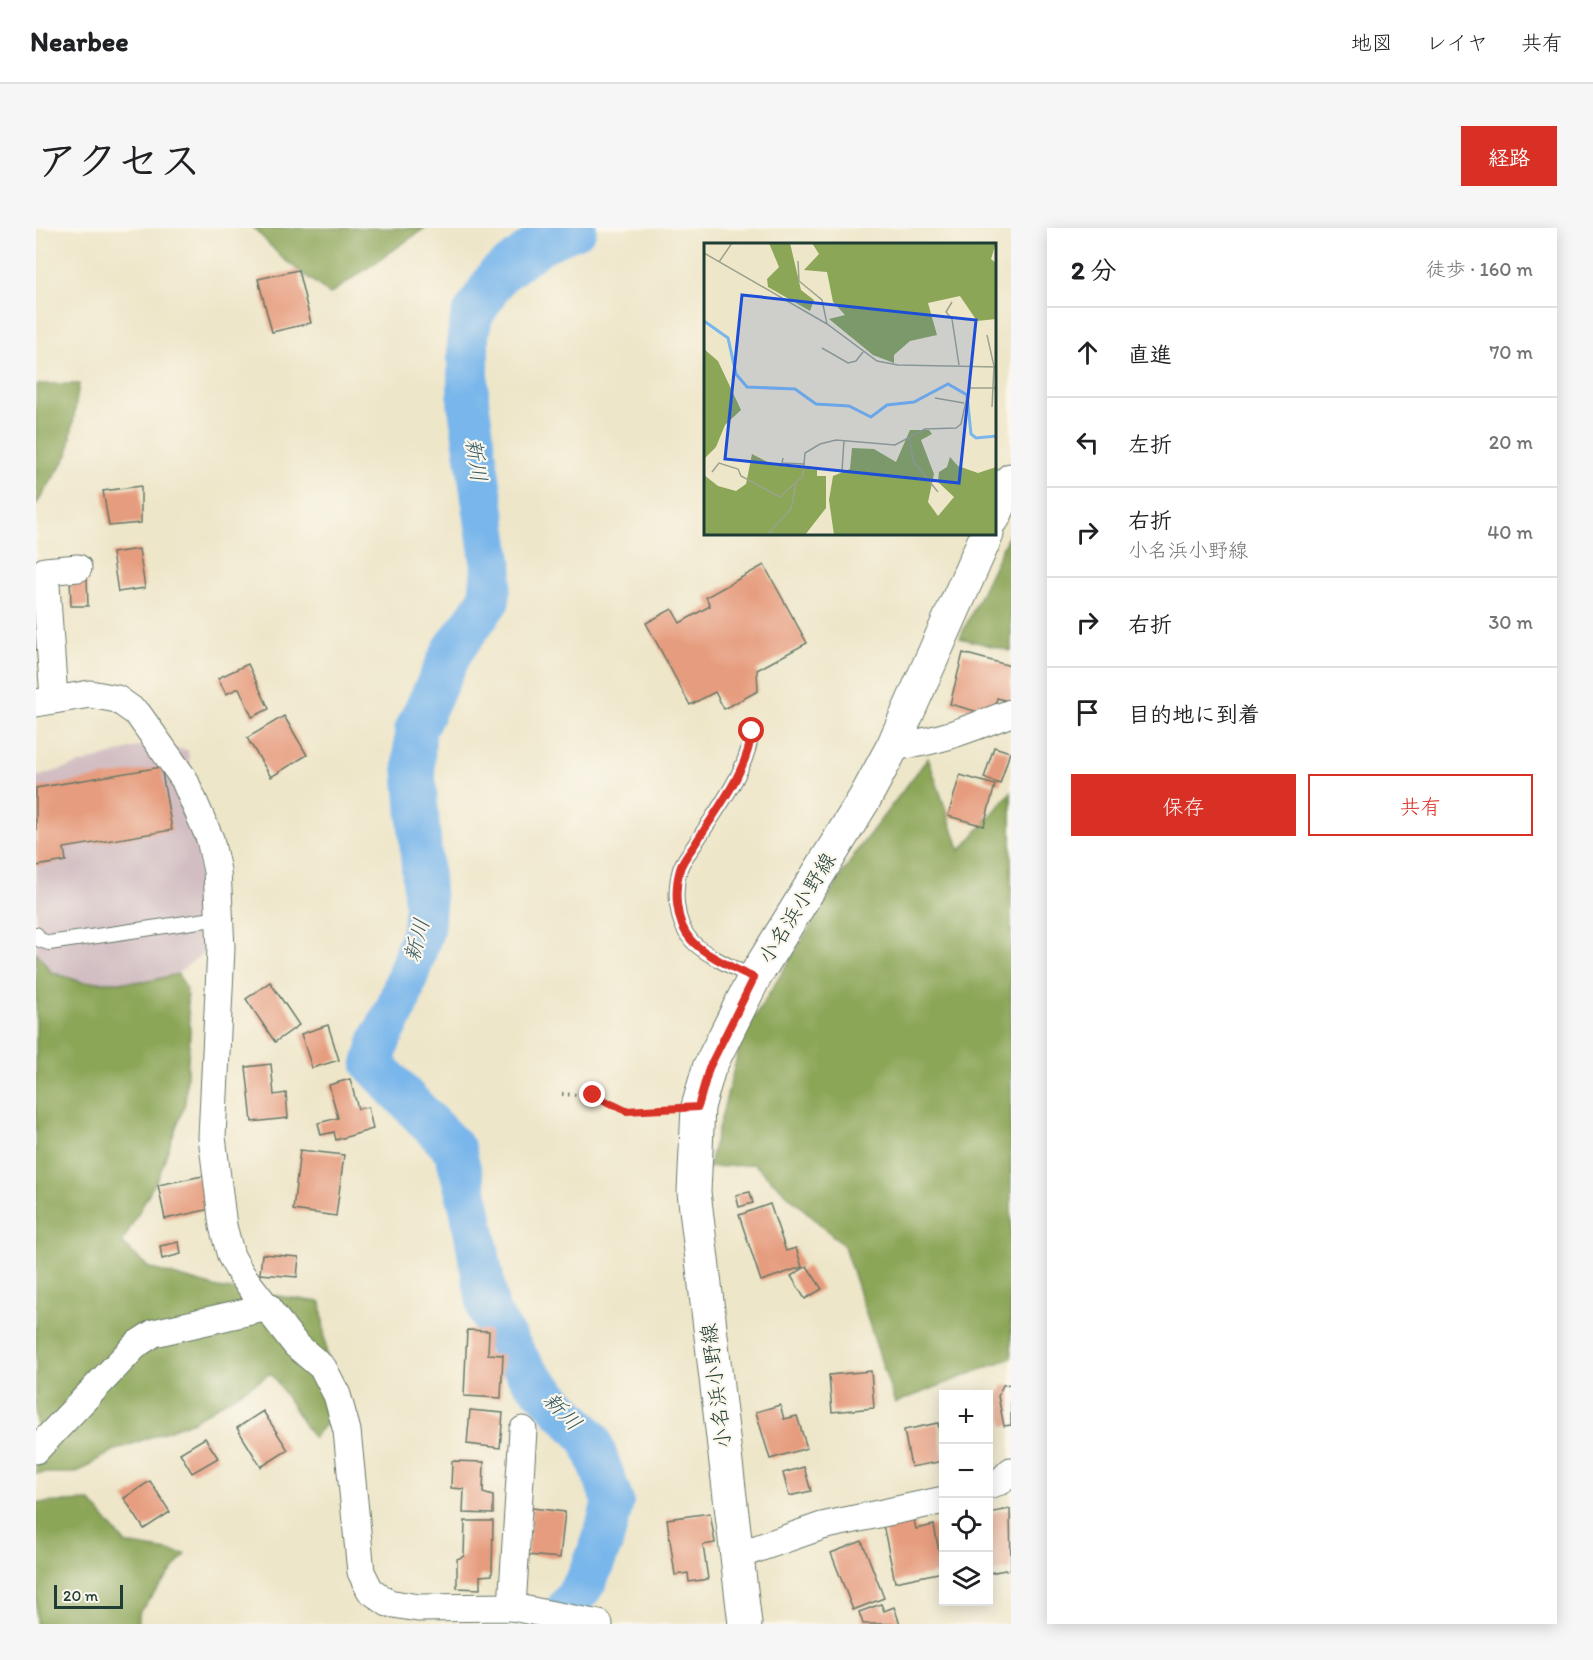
<!DOCTYPE html>
<html lang="ja">
<meta charset="utf-8">
<style>
:root{--surface:#fff;--page:#f6f6f6;--text:#202124;--muted:#757577;--line:#e0e0e0;--accent:#d93025}
body{margin:0;font-family:Itim,"Klee One",sans-serif;background:var(--page);color:var(--text)}
.controls{position:absolute;right:18px;bottom:18px;display:grid;overflow:hidden;border-radius:0px;box-shadow:0 3px 15px #0003}
.controls button{width:54px;height:54px;display:grid;place-items:center;padding:0;border:0;border-bottom:2px solid var(--line);background:var(--surface);color:var(--text);font:30px sans-serif}
.scale{position:absolute;left:18px;bottom:15px;width:69px;box-sizing:border-box;padding-left:6px;border:3px solid #1f3d34;border-top:0;font-size:16px;line-height:21px;white-space:nowrap;color:#1f3d34;-webkit-text-stroke:4px #fbf7ec;paint-order:stroke}
.stop{position:absolute;width:18px;height:18px;margin:-14px;border:4px solid #d93025;border-radius:50%;background:#fff}
.stop.end{background:#d93025;border-color:#fff;box-shadow:0 2px 6px #0008}
.list{margin:0;padding:0;list-style:none}
h2{display:flex;justify-content:space-between;align-items:center;height:78px;margin:0;padding:0 24px;font-size:26px}
h2 small{font-size:20px;font-weight:400;color:var(--muted)}
.list li{display:grid;grid-template-columns:39px 1fr auto;gap:18px;align-items:center;box-sizing:border-box;height:90px;padding:0 24px;border-top:2px solid var(--line)}
.list b{display:block;font-size:22px;white-space:nowrap}
.list p{margin:0;font-size:20px;white-space:nowrap;color:var(--muted)}
.list em{font-size:20px;font-style:normal;color:var(--muted)}
.actions{display:flex;gap:12px;padding:18px 24px}
.actions a{flex:1;padding:14px 0;border:2px solid var(--accent);border-radius:0px;text-align:center;font-size:21px;color:var(--accent)}
.actions .main{background:var(--accent);color:#fff}
.icon{flex:none;width:33px;height:33px;fill:none;stroke:currentColor;stroke-width:2;stroke-linecap:round;stroke-linejoin:round}
.map{position:relative;flex:none;width:975px;height:1396px;overflow:hidden;border-radius:0px}
header{display:flex;align-items:center;gap:36px;box-sizing:border-box;height:84px;padding:0 30px;background:var(--surface);border-bottom:2px solid var(--line)}
header strong{font-size:28px}
nav{display:flex;gap:33px;margin-inline-start:auto;font-size:21px}
.intro{display:flex;align-items:center;justify-content:space-between;box-sizing:border-box;height:144px;padding:0 36px}
h1{margin:0;font-size:42px}
.button{padding:15px 27px;border-radius:0px;background:var(--accent);color:#fff;font-size:21px;font-weight:700}
main{display:flex;gap:36px;padding:0 36px}
aside{flex:1;background:var(--surface);border-radius:0px;box-shadow:0 3px 15px #0003}
.map>svg:first-child{display:block}
</style>
<header>
<strong>Nearbee</strong>
<nav><a>地図</a><a>レイヤ</a><a>共有</a></nav>
</header>
<div class="intro"><h1>アクセス</h1><a class="button">経路</a></div>
<main>
<div class="map">
<svg width="975" height="1396" viewBox="0 0 975 1396">
<rect width="100%" height="100%" fill="#fbf7ec"/>
<filter id="ink" filterUnits="userSpaceOnUse"><feTurbulence type="fractalNoise" baseFrequency=".0167" numOctaves="2"/><feDisplacementMap in="SourceGraphic" scale="12" xChannelSelector="R" yChannelSelector="G"/><feConvolveMatrix kernelMatrix="1 2 1 2 8 2 1 2 1" color-interpolation-filters="sRGB"/></filter>
<filter id="wash" filterUnits="userSpaceOnUse"><feTurbulence type="fractalNoise" baseFrequency=".008" numOctaves="4" result="noise"/><feDisplacementMap in="SourceGraphic" scale="24" xChannelSelector="R" yChannelSelector="G"/><feGaussianBlur stdDeviation="1.35" result="paint"/><feColorMatrix in="noise" values="0 0 0 0 0 0 0 0 0 0 0 0 0 0 0 0 0 1.4 0 .05"/><feComposite in="paint" operator="in"/></filter>
<g filter="url(#wash)">
<rect width="100%" height="100%" fill="#eee6c9"/>
<!-- industrial -->
<polygon fill="#d2bec2" points="107,517 152,522 171,722 142,745 108,754 46,754 15,744 0,724 0,549"/>
<!-- forest -->
<g fill="#8ca658" stroke="#567246" stroke-width="1.5">
<polygon points="218,0 389,0 294,66 245,29"/>
<polygon points="0,156 43,156 32,227 0,277"/>
<polygon points="975,302 975,423 924,410"/>
<polygon points="892,530 924,623 975,564 975,1130 859,1175 808,1018 718,936 672,940 706,810 820,624"/>
<polygon points="0,724 15,744 46,754 108,754 142,746 150,761 154,803 149,875 123,947 86,1015 113,1040 182,1060 285,1074 297,1187 277,1210 235,1145 155,1194 77,1223 40,1245 0,1245"/>
<polygon points="54,1273 90,1316 150,1326 104,1383 101,1396 0,1396 0,1275"/>
</g>
<g fill="none" stroke-linecap="round" stroke-linejoin="round">
<!-- river -->
<polyline stroke="#78b6eb" stroke-width="42" points="511,1396 524,1391 550,1353 566,1315 577,1274 554,1211 490,1144 453,1084 434,979 419,922 337,836 344,812 361,779 387,702 389,676 378,537 379,503 417,422 453,372 456,339 432,173 432,108 436,88 461,48 505,15 540,0"/>
</g>
<g id="blocks">
<!-- building -->
<g fill="#e69c7e">
<polygon points="262,42 275,95 236,104 222,51"/>
<polygon points="105,258 105,295 73,298 67,263"/>
<polygon points="103,321 109,360 82,364 76,325"/>
<polygon points="728,337 771,415 721,442 722,463 688,481 679,464 654,477 610,395 636,381 644,395 674,378 670,369"/>
<polygon points="34,348 51,348 52,378 35,378"/>
<polygon points="927,425 975,438 975,474 961,470 957,488 914,476"/>
<polygon points="212,436 233,481 216,489 203,460 190,466 182,450"/>
<polygon points="248,488 271,527 235,549 211,510"/>
<polygon points="958,519 974,524 964,556 948,550"/>
<polygon points="125,539 136,602 28,620 30,633 0,638 0,560"/>
<polygon points="924,547 959,557 948,598 912,588"/>
<polygon points="234,754 263,797 239,814 210,771"/>
<polygon points="292,797 303,832 276,840 265,806"/>
<polygon points="235,836 238,867 250,865 252,890 216,894 210,839"/>
<polygon points="314,851 322,881 332,879 337,901 300,912 298,904 285,907 282,895 302,890 293,857"/>
<polygon points="264,922 308,927 300,988 257,982"/>
<polygon points="167,948 175,981 129,991 122,957"/>
<polygon points="714,964 717,975 703,979 700,967"/>
<polygon points="734,976 750,1023 760,1020 766,1039 725,1053 703,987"/>
<polygon points="143,1014 145,1026 126,1031 124,1018"/>
<polygon points="226,1026 263,1029 261,1049 224,1046"/>
<polygon points="771,1038 786,1061 769,1071 755,1048"/>
<polygon points="431,1102 453,1103 452,1126 467,1127 465,1170 428,1168"/>
<polygon points="835,1143 838,1180 796,1184 793,1147"/>
<polygon points="975,1156 975,1197 968,1198 962,1168 967,1157"/>
<polygon points="744,1177 748,1191 761,1188 771,1220 734,1231 720,1184"/>
<polygon points="434,1182 467,1185 464,1220 431,1216"/>
<polygon points="227,1183 252,1222 225,1239 201,1200"/>
<polygon points="902,1195 908,1233 875,1239 868,1202"/>
<polygon points="169,1210 182,1230 156,1245 144,1225"/>
<polygon points="416,1233 448,1234 447,1265 457,1268 457,1286 427,1285 428,1261 415,1260"/>
<polygon points="768,1239 775,1263 753,1268 747,1245"/>
<polygon points="114,1253 134,1284 108,1301 88,1270"/>
<polygon points="496,1280 529,1284 524,1330 491,1327"/>
<polygon points="974,1281 975,1341 953,1345 952,1285"/>
<polygon points="674,1285 679,1315 667,1317 672,1351 653,1354 652,1345 639,1347 631,1291"/>
<polygon points="877,1286 880,1301 898,1297 907,1344 859,1354 846,1292"/>
<polygon points="429,1293 457,1293 456,1347 444,1348 444,1361 421,1360 421,1331 428,1328"/>
<polygon points="826,1313 848,1370 817,1382 795,1325"/>
<polygon points="845,1376 848,1383 858,1379 864,1396 827,1396 823,1384"/>
</g>
</g>
</g>
<g filter="url(#ink)">
<use href="#blocks" fill-opacity="0" stroke="#677868" stroke-width="1.5"/>
<g fill="none" stroke-linecap="round" stroke-linejoin="round">
<!-- lane casing -->
<g stroke="#677868" stroke-width="16">
<g id="lane">
<path d="M716 503C711 544 683 578 661 613 656 622 647 631 644 641 638 662 639 694 655 712 668 727 700 741 718 750"/>
<polyline points="0,706 4,712 13,715 184,690"/>
</g>
</g>
<!-- street casing -->
<g stroke="#677868" stroke-width="29">
<g id="street">
<polyline points="18,470 9,343 42,340"/>
<polyline points="0,475 54,466 81,471 102,486 148,551 174,611 181,643 185,720 176,909 187,998 195,1028 205,1046 260,1117 287,1140 301,1167 311,1203 325,1344 334,1362 352,1375 382,1380 476,1379 563,1396"/>
<path d="M857 518C899 516 936 499 975 485"/>
<polyline points="0,1222 101,1116 118,1105 232,1079"/>
<polyline points="952,1257 965,1253 975,1243"/>
<polyline points="700,1328 786,1298 908,1272"/>
<polyline points="476,1379 487,1202"/>
</g>
</g>
<!-- primary casing -->
<g stroke="#677868" stroke-width="35">
<g id="primary">
<polyline points="958,289 975,252"/>
<polyline points="709,1396 658,964 662,879 673,840 718,750 829,570 857,518 951,306"/>
</g>
</g>
<!-- path -->
<polyline stroke="#677868" stroke-width="4" stroke-dasharray="1.5 4.5" stroke-linecap="butt" points="526,866 557,868 590,883 635,881"/>
<!-- lane -->
<use href="#lane" stroke="#fff" stroke-width="14"/>
<!-- street -->
<use href="#street" stroke="#fff" stroke-width="27"/>
<!-- primary -->
<use href="#primary" stroke="#fff" stroke-width="33"/>
</g>
</g>
<g fill="none" stroke-linecap="round" stroke-linejoin="round" filter="url(#ink)">
<!-- route -->
<path stroke="#d93025" stroke-width="8" d="M557 867 590 883 662 879 673 840 718 750C700 741 668 727 655 712 639 694 638 662 644 641 647 631 656 622 661 613 683 578 711 544 716 503"/>
</g>
<g text-anchor="middle" stroke-width="4.5" stroke-linejoin="round" paint-order="stroke">
<!-- street labels -->
<g font-size="21" fill="#1f3d34" stroke="#fbf7ec">
<text transform="translate(761 680) rotate(-58)" y="7">小名浜小野線</text>
<text transform="translate(680 1158) rotate(-97)" y="7">小名浜小野線</text>
</g>
<!-- water labels -->
<g font-size="22" font-style="italic" fill="#355b62" stroke="#fbf7ec">
<text transform="translate(441 232) rotate(82)" y="8">新川</text>
<text transform="translate(380 712) rotate(-75)" y="8">新川</text>
<text transform="translate(527 1183) rotate(46)" y="8">新川</text>
</g>
</g>
<!-- overview -->
<g transform="translate(668 15)">
<rect width="292" height="292" fill="#eee6c9"/>
<path d="M65 0H86L97 47 110 57 106 68 64 44 63 36 75 24ZM108 0H292L287 16 292 20V76L273 78 256 53 224 60 233 92 206 98 190 112V120L169 112 125 76 141 72 129 59 123 29 100 27 115 11ZM0 106 14 118 37 167 21 182 12 204 0 216ZM206 187H225L228 191 217 197 230 231 224 259 234 273 250 254 234 239 235 229 243 224 246 214 254 223 274 230 292 224V292H130L125 257 129 233 146 226 148 205 170 206 192 219ZM48 211 69 222 113 227V233H122V265L101 292H0V232L14 243 32 248 42 241Z" fill="#8ca658"/>
<path fill="none" stroke="#78b6eb" stroke-width="3" d="M0 78 24 95 32 131 43 144 91 146 112 161 145 163 167 174 183 162 210 159 244 141 263 152 267 191 272 195 293 193"/>
<path fill="none" stroke="#9ba28d" stroke-width="1.5" d="M0 10 123 81 173 118 194 122 293 124M94 18 95 38 118 57 123 81M15 19 28 0M248 59 242 69 248 76 255 122M283 92 290 123 288 164M118 105 144 120 152 118 159 109M231 155 260 160M206 196 209 218 234 249M79 215 78 220 100 221M138 228 140 197M8 229 15 220 34 226 37 233 76 254 99 233 101 210 116 201 132 197 191 202 221 186 252 185 257 181 265 145H293M63 292 87 266 92 241"/>
<path fill="#1d4ed8" fill-opacity="0.15" stroke="#1d4ed8" stroke-width="3" d="M38 52 272 77 255 240 21 216Z"/>
<rect width="292" height="292" fill="none" stroke="#1f3d34" stroke-width="3"/>
</g>
</svg>
<div class="controls">
<button>+</button>
<button>−</button>
<button><svg class="icon" aria-label="locate" viewBox="0 0 24 24"><circle cx="12" cy="12" r="6"/><path d="M12 2v4M12 18v4M2 12h4M18 12h4"/></svg></button>
<button><svg class="icon" aria-label="layers" viewBox="0 0 24 24"><path d="M12 4l9 5-9 5-9-5zM3 14l9 5 9-5"/></svg></button>
</div>
<div class="scale">20 m</div>
<div class="stop" style="left:716px;top:503px"></div>
<div class="stop end" style="left:557px;top:867px"></div>
</div>
<aside>
<h2>2 分<small>徒歩 · 160 m</small></h2>
<ul class="list">
<li><svg class="icon" aria-label="ahead" viewBox="0 0 24 24"><path d="M12 20V5M6 11l6-6 6 6"/></svg><div><b>直進</b></div><em>70 m</em></li>
<li><svg class="icon" aria-label="left" viewBox="0 0 24 24"><path d="M17 20v-9H6M10 6l-5 5 5 5"/></svg><div><b>左折</b></div><em>20 m</em></li>
<li><svg class="icon" aria-label="right" viewBox="0 0 24 24"><path d="M7 20v-9h11M14 6l5 5-5 5"/></svg><div><b>右折</b><p>小名浜小野線</p></div><em>40 m</em></li>
<li><svg class="icon" aria-label="right" viewBox="0 0 24 24"><path d="M7 20v-9h11M14 6l5 5-5 5"/></svg><div><b>右折</b></div><em>30 m</em></li>
<li><svg class="icon" aria-label="arrive" viewBox="0 0 24 24"><path d="M6 21V4h12l-3 4 3 4H6"/></svg><div><b>目的地に到着</b></div></li>
</ul>
<div class="actions"><a class="main">保存</a><a>共有</a></div>
</aside>
</main>
